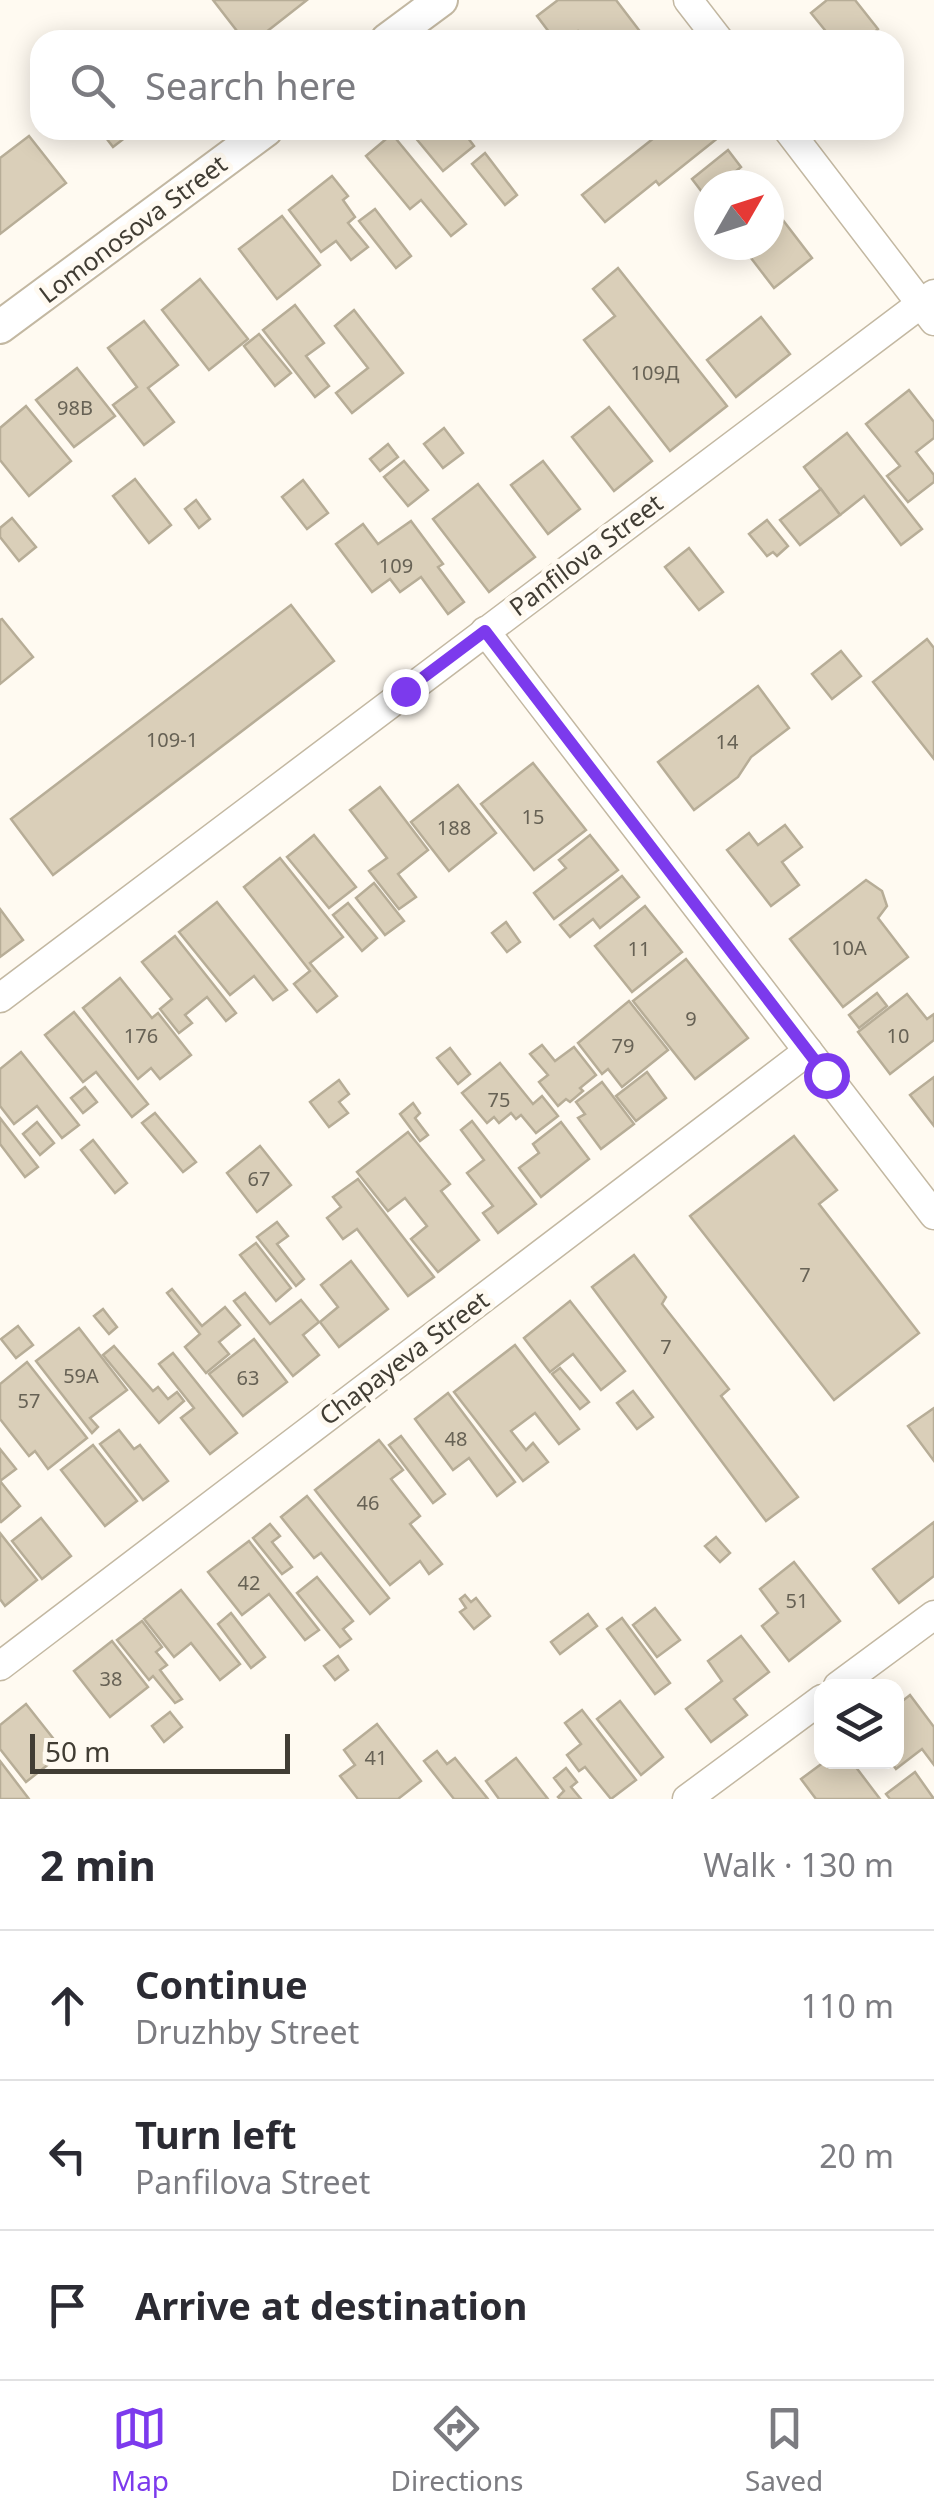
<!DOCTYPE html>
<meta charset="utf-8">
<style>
:root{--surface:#fff;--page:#f2f2f3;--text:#2b2b33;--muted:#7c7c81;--line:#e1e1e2;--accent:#7c3aed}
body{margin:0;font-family:"Noto Sans",sans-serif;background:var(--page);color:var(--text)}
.controls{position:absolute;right:30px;bottom:30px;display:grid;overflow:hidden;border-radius:20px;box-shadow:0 5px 25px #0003}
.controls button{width:90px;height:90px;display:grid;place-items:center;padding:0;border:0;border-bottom:2px solid var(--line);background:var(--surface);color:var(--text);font:50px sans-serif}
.compass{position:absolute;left:694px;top:170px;width:90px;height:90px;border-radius:50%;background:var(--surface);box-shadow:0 5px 25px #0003;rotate:51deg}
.scale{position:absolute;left:30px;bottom:25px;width:260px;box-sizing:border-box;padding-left:10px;border:5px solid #413d34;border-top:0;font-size:28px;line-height:35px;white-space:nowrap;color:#413d34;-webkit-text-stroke:8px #fffaf1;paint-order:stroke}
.stop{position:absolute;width:30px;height:30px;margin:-22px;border:8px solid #7c3aed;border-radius:50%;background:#fff}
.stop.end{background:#7c3aed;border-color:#fff;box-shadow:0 2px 10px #0008}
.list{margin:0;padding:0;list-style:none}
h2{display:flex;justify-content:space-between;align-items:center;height:130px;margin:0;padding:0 40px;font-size:42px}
h2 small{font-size:32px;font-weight:400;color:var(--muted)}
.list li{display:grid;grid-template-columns:65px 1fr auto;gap:30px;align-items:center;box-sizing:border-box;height:150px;padding:0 40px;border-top:2px solid var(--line)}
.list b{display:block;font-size:38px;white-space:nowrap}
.list p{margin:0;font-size:32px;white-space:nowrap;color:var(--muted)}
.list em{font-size:32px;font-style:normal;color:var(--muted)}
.icon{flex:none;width:55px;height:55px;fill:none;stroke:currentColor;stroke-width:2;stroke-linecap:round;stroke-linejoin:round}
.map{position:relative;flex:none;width:934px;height:1799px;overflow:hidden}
.search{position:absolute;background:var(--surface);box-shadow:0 5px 25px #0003;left:30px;right:30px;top:30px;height:110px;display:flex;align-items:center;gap:25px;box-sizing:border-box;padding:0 35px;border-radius:30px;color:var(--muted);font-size:38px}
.sheet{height:580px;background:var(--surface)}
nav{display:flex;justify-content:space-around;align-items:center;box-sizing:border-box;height:140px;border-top:2px solid var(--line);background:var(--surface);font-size:28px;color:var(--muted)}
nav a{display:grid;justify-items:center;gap:5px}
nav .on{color:var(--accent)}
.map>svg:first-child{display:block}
</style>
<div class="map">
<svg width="934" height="1799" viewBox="0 0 934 1799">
<rect width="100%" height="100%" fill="#fffaf1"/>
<!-- building -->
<g fill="#dacfb9" stroke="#b7ad97" stroke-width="2.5">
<polygon points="213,0 307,0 256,40 244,40"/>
<polygon points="558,0 616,0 642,34 635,40 585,40 578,31 567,40 555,40 537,16"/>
<polygon points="827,0 855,0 878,29 865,40 833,40 811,13"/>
<polygon points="100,130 135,130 113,147"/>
<polygon points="409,130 462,130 474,146 443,171"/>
<polygon points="664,130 714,130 719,137 659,185 656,181 605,222 582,195"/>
<polygon points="392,134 466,224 451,236 421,200 410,209 366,156"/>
<polygon points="29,136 66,183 0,234 0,158"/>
<polygon points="728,150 741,167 719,185 709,185 709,193 705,196 692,179"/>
<polygon points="485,153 517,195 505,205 472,164"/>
<polygon points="332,176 348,196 343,200 355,217 348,223 368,247 351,260 336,241 321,252 289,210"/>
<polygon points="769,202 812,258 774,288 741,245 769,245"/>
<polygon points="375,209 411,256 396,268 359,221"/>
<polygon points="282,216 320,265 277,299 239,249"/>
<polygon points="618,268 727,406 670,451 584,340 615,316 593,289"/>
<polygon points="200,279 248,339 209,370 162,310"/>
<polygon points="295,305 324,343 306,356 329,386 315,397 263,330"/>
<polygon points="354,310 403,373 352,413 336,393 368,368 335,326"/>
<polygon points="761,317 790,354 736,397 707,360"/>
<polygon points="144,321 178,365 148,388 174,422 144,445 113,405 137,387 108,348"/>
<polygon points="259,334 291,373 275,386 244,346"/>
<polygon points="77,368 115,416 74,447 36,400"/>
<polygon points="909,390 934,422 934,438 916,452 934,475 934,482 908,502 887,476 900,466 866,424"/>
<polygon points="26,406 71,461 29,496 0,460 0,428"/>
<polygon points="609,407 652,461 614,491 572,437"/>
<polygon points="444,428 463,453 443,468 424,444"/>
<polygon points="847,433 922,529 901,545 864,496 840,515 804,467"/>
<polygon points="388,444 398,457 380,471 370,459"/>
<polygon points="404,461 428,490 408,506 384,477"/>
<polygon points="543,461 580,509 548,534 511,485"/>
<polygon points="135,479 171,525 149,543 113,496"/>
<polygon points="303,480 328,513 307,529 282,497"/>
<polygon points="478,484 535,557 489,592 433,519"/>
<polygon points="821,489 840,515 800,545 780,520"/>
<polygon points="196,500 210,519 199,528 185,509"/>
<polygon points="12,518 36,547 19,561 0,537 0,528"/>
<polygon points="767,520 788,546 777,556 773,552 767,556 749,534"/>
<polygon points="411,521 443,564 438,567 464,602 448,614 421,577 400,592 390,579 372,592 336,544 363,524 378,544"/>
<polygon points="689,548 723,592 699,610 665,567"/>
<polygon points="291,605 334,661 53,875 11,819"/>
<polygon points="2,619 33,657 0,684 0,620"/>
<polygon points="927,639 934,648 934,759 873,682"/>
<polygon points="841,651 861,676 832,699 812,674"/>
<polygon points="758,686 789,728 751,757 738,777 694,810 658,762"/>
<polygon points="533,763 586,830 534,870 481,804"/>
<polygon points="458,785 496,833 449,871 411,822"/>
<polygon points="380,787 428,850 398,874 416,897 399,909 369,871 387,858 350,810"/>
<polygon points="785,825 802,847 782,862 799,885 771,906 727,850 749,833 758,845"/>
<polygon points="314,835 356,887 329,908 287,857"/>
<polygon points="590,835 618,870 554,919 534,893 566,868 559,860"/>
<polygon points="280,858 343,937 310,963 337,996 317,1012 294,984 310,971 244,887"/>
<polygon points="622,876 639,897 600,928 593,919 570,937 560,925"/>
<polygon points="866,880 882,891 887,906 878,918 908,957 843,1007 790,939"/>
<polygon points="374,883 404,921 385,935 356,898"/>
<polygon points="217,902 287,990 273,1000 254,976 230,995 179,932"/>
<polygon points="348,903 377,938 362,951 333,915"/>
<polygon points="645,906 682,952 632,992 595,946"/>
<polygon points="0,909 23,940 0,957"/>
<polygon points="506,922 520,942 507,952 492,933"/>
<polygon points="175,936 236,1013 226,1021 207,997 185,1015 192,1023 179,1033 160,1009 172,999 142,962"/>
<polygon points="686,959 748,1038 695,1079 633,1001"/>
<polygon points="120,978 152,1018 158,1013 191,1055 160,1079 151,1068 138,1079 83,1008"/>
<polygon points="877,993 887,1006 859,1028 849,1015"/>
<polygon points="907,994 927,1019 934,1014 934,1040 890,1074 858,1032"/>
<polygon points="629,1001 668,1050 622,1087 608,1069 602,1074 578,1043"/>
<polygon points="74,1012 148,1104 132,1117 96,1072 83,1082 45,1035"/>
<polygon points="542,1045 555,1061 574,1047 596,1075 580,1088 583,1091 570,1102 566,1099 558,1106 539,1082 548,1075 530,1054"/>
<polygon points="450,1048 470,1074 458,1084 437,1058"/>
<polygon points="21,1052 79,1125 62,1138 37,1106 14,1124 0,1106 0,1069"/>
<polygon points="500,1063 533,1104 542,1096 558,1116 536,1133 521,1115 516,1119 511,1113 499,1123 494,1117 487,1123 462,1093"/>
<polygon points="647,1072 666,1098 636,1121 616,1096"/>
<polygon points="934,1077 934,1126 910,1095"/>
<polygon points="339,1080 349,1094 339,1102 348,1113 329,1127 310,1102"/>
<polygon points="602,1082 634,1124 601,1149 578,1118 585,1114 576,1102"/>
<polygon points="85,1087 97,1102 83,1113 71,1098"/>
<polygon points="413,1103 420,1113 415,1118 428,1135 420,1141 400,1114"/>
<polygon points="155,1113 196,1162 183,1172 142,1123"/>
<polygon points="0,1118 38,1167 25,1177 0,1144"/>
<polygon points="472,1121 536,1204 498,1233 483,1213 493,1206 467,1173 484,1160 461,1130"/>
<polygon points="37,1122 54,1143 40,1155 23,1134"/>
<polygon points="561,1122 589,1159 541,1197 519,1168 539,1153 533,1144"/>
<polygon points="408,1132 450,1184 441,1191 479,1240 438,1272 411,1239 427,1226 405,1198 388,1211 357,1172"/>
<polygon points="794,1136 837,1190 819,1204 919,1333 834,1400 690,1216"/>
<polygon points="93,1140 127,1183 115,1193 81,1150"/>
<polygon points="260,1146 291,1185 257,1212 227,1173"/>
<polygon points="358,1179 434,1277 408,1296 357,1229 343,1239 327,1218 341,1207 333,1197"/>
<polygon points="277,1222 288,1236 277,1244 304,1279 296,1286 257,1237"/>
<polygon points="256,1243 291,1288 276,1301 240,1255"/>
<polygon points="634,1255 666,1297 662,1304 729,1389 721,1396 798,1497 766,1521 592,1287"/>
<polygon points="351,1261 388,1309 339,1347 320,1322 338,1307 321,1285"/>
<polygon points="172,1289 202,1326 225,1307 240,1325 219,1342 229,1354 206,1373 185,1347 200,1334 167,1293"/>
<polygon points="245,1293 270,1324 301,1300 319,1322 303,1335 319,1355 293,1376 234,1301"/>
<polygon points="570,1301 625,1371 601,1390 573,1354 550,1372 524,1338"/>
<polygon points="103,1309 117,1327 109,1334 94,1316"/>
<polygon points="18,1326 33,1345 16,1358 1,1339"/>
<polygon points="79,1328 127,1390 90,1418 98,1427 92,1433 36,1361"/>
<polygon points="254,1339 287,1382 243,1416 209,1374"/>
<polygon points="515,1345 579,1429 559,1444 535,1413 511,1431 526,1450 533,1443 548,1462 523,1481 454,1392"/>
<polygon points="114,1346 153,1391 158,1387 168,1399 177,1392 184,1401 159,1423 103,1355"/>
<polygon points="173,1353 237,1433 210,1454 181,1418 194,1408 159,1364"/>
<polygon points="27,1362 87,1438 48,1469 35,1451 29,1456 0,1419 0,1384"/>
<polygon points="560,1368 589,1402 580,1409 552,1374"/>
<polygon points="633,1391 653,1417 637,1429 617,1403"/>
<polygon points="448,1393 515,1482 497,1496 469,1458 453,1470 415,1419"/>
<polygon points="934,1408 934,1461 908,1426"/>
<polygon points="119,1430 134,1449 140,1445 168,1481 143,1500 100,1444"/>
<polygon points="401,1436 445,1494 433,1503 389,1445"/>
<polygon points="379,1440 403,1470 391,1479 420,1516 410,1524 442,1564 429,1574 420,1561 390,1585 315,1490"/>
<polygon points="93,1445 137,1501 105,1526 61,1470"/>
<polygon points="0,1449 16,1469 0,1481 20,1506 1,1522 0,1521"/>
<polygon points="307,1496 389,1598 370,1614 321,1553 314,1558 281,1517"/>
<polygon points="41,1518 71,1556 42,1579 12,1541"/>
<polygon points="934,1522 934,1576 899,1603 873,1569"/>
<polygon points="270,1524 280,1536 272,1542 292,1567 282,1574 253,1538"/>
<polygon points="0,1533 37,1580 5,1606 0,1599"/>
<polygon points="716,1537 730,1553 720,1562 705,1546"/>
<polygon points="249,1541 319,1630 305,1640 269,1594 242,1615 208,1572"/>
<polygon points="794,1562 840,1621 789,1661 762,1626 778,1613 760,1589"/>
<polygon points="317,1577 353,1621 343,1629 351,1639 340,1647 297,1593"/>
<polygon points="181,1590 240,1664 220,1680 191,1643 174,1657 144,1619"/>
<polygon points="465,1595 471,1602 476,1598 490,1616 474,1629 460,1612 466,1608 460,1599"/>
<polygon points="655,1608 680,1640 657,1657 633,1625"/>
<polygon points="231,1613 265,1657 251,1668 218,1624"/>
<polygon points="588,1614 597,1626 560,1654 551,1642"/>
<polygon points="622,1618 670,1683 655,1694 607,1629"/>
<polygon points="142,1621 162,1647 156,1652 167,1665 160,1670 182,1699 175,1703 153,1676 149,1680 117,1640"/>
<polygon points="741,1636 769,1672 734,1699 747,1715 711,1742 686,1709 722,1681 708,1661"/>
<polygon points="112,1641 148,1687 110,1717 74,1671"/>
<polygon points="338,1656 348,1670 335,1680 324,1666"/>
<polygon points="910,1695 934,1727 934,1765 922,1749 896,1769 891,1762 896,1762 896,1706"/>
<polygon points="620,1701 663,1757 641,1775 597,1719"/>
<polygon points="26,1704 64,1752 26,1782 0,1749 0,1725"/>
<polygon points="582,1710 636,1780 611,1799 585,1767 579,1771 567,1755 581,1744 565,1723"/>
<polygon points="170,1712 182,1727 164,1742 152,1726"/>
<polygon points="377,1724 421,1781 398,1799 358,1799 340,1776 355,1765 344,1750"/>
<polygon points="437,1751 447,1764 455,1758 488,1799 454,1799 424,1761"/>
<polygon points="516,1758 548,1799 499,1799 486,1781"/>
<polygon points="0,1761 29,1799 0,1799"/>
<polygon points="824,1762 852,1762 880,1799 816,1799 801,1779"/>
<polygon points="566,1768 577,1782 571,1787 581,1799 560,1799 558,1797 564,1791 554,1778"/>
<polygon points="915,1772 934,1799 890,1799 886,1794"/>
</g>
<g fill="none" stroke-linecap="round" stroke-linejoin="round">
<!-- minor casing -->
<g stroke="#c3b8a2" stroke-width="31">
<g id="minor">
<polyline points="688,0 719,40"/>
<polyline points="788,130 934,321"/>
<polyline points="485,631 934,1215"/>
<polyline points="0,998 934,294"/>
<polyline points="0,1666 808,1051"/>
<polyline points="838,1686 934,1615"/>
<polyline points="687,1799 822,1699"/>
</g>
</g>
<!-- tertiary casing -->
<g stroke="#c3b8a2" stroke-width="36">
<g id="tertiary">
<polyline points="387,40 441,0"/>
<polyline points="0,327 266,130"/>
</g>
</g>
<!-- minor -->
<use href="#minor" stroke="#fff" stroke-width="28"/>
<!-- tertiary -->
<use href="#tertiary" stroke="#fff" stroke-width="32"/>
</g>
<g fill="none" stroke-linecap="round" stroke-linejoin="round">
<!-- route -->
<polyline stroke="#7c3aed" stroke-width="12" points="405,691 485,631 826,1075"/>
</g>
<g text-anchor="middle" stroke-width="10" stroke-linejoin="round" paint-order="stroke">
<!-- number labels -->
<g font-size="20" fill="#676255">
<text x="655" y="380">109Д</text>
<text x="75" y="415">98В</text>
<text x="396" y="573">109</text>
<text x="172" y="747">109-1</text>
<text x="727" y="749">14</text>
<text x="533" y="824">15</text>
<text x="454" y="835">188</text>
<text x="849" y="955">10А</text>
<text x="639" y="956">11</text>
<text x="691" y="1026">9</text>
<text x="141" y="1043">176</text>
<text x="898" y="1043">10</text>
<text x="623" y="1053">79</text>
<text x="499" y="1107">75</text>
<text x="259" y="1186">67</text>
<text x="805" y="1282">7</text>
<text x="666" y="1354">7</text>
<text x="81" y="1383">59А</text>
<text x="248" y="1385">63</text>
<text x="29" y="1408">57</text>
<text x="456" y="1446">48</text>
<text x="368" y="1510">46</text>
<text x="249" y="1590">42</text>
<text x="797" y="1608">51</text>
<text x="111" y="1686">38</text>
<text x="376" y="1765">41</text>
</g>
<!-- street labels -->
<g font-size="25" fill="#413d34" stroke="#fffaf1">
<text transform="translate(133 229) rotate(-37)" y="9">Lomonosova Street</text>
<text transform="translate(586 555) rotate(-37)" y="9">Panfilova Street</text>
<text transform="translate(404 1358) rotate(-37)" y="9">Chapayeva Street</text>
</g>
</g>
</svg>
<div class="controls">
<button><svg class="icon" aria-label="layers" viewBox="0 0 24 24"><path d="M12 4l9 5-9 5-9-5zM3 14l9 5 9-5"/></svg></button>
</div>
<svg class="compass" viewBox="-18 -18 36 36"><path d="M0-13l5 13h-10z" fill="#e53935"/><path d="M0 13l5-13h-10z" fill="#7c7c81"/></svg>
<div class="scale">50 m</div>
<div class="stop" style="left:826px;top:1075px"></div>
<div class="stop end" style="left:405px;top:691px"></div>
<div class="search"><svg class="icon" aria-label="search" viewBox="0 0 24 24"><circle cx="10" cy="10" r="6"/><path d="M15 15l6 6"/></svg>Search here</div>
</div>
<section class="sheet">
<h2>2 min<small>Walk · 130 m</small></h2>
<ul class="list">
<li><svg class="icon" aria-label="ahead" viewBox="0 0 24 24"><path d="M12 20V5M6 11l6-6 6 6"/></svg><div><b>Continue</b><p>Druzhby Street</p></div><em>110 m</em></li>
<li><svg class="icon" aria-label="left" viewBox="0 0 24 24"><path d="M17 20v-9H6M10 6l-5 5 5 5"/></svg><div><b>Turn left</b><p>Panfilova Street</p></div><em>20 m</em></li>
<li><svg class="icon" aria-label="arrive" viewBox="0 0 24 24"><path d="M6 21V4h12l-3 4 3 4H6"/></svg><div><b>Arrive at destination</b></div></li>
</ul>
</section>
<nav>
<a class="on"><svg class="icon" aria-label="map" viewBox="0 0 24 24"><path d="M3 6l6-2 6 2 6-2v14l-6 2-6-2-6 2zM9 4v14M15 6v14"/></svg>Map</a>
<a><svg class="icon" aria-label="directions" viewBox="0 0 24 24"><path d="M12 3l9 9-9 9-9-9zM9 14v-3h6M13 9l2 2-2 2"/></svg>Directions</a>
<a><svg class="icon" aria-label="saved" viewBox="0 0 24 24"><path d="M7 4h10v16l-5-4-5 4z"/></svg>Saved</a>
</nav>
